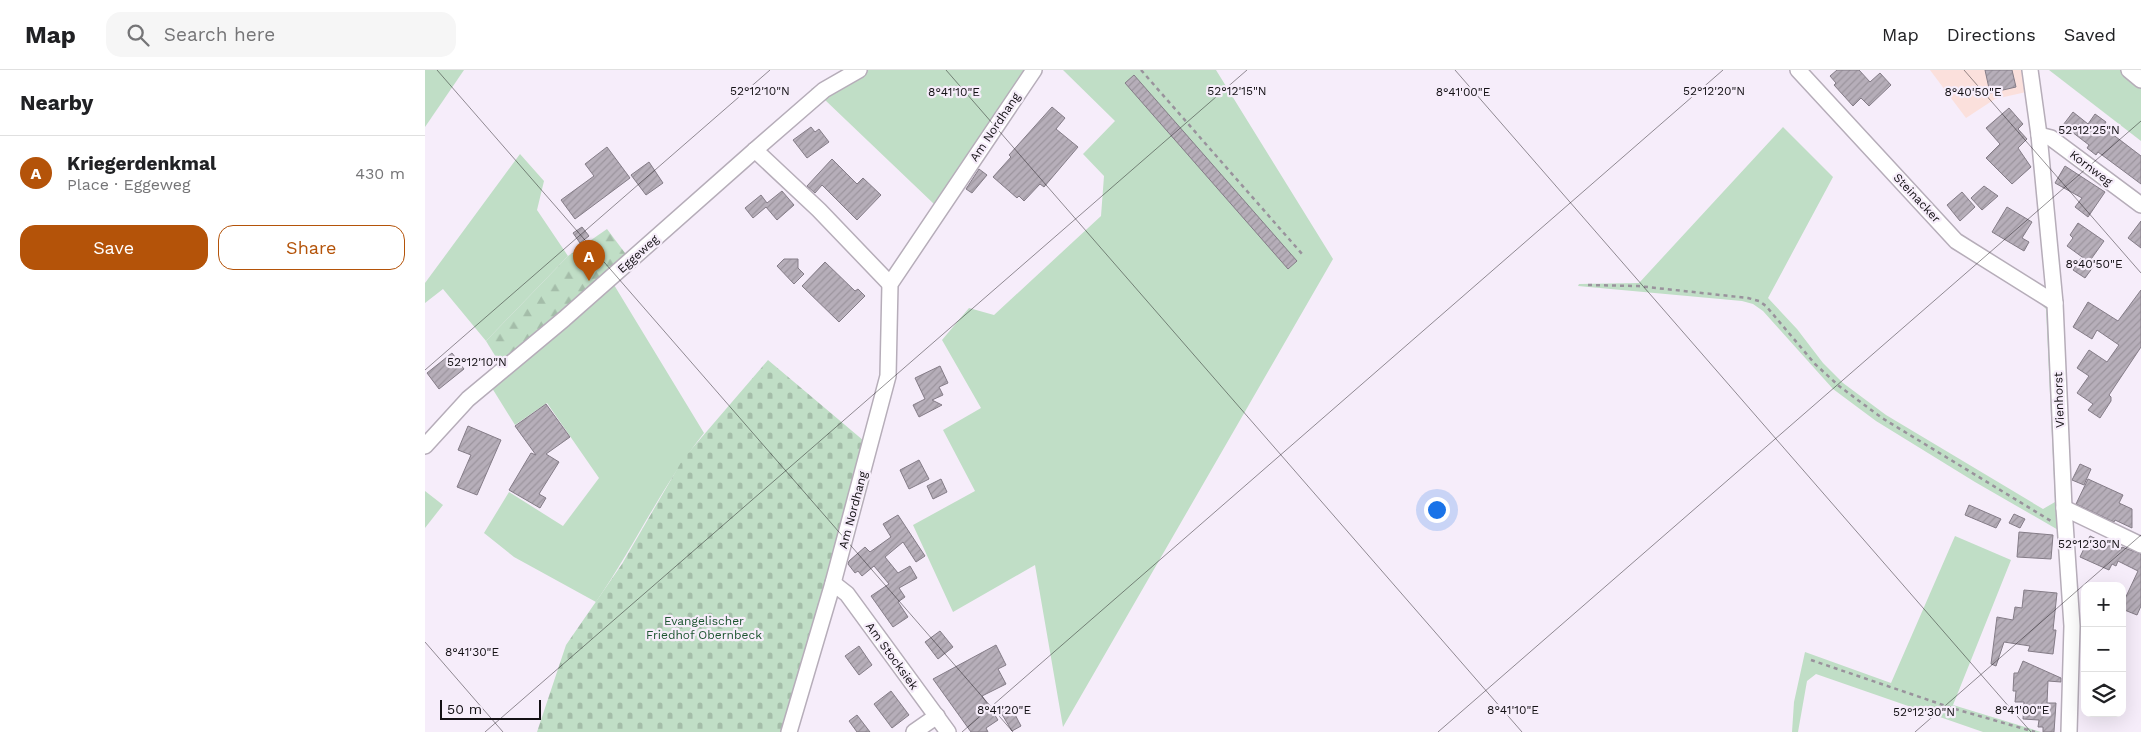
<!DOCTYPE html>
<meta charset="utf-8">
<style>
:root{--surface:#fff;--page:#f6f6f6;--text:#202124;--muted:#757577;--line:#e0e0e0;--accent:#b45309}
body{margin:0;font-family:"Work Sans",sans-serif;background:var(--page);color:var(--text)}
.controls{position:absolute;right:15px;bottom:15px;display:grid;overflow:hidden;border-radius:10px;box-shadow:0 5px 20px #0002}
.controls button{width:45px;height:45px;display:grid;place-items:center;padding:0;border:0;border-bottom:1px solid var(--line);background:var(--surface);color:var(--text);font:25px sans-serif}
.scale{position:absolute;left:15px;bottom:12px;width:101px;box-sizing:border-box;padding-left:5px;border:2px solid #131014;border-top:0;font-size:14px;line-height:18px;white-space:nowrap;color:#131014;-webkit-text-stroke:4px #f6edfa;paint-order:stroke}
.you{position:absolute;left:1011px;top:439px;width:18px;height:18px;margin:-12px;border:4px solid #fff;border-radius:50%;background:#1a73e8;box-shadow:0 0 0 8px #1a73e833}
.badge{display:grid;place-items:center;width:32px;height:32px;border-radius:50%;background:var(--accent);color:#fff;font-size:16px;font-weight:700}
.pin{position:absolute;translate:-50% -41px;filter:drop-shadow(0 1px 2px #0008)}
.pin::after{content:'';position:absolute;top:26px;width:18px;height:15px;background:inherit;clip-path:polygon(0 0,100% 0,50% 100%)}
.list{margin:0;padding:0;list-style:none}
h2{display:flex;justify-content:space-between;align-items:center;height:65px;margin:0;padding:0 20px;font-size:21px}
h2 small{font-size:16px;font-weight:400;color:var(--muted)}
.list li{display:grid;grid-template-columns:32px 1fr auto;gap:15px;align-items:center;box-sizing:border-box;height:75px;padding:0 20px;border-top:1px solid var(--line)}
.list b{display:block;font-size:19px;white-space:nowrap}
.list p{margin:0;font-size:16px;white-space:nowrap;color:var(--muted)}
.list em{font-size:16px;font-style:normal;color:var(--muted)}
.actions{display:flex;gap:10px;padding:15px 20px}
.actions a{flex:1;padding:11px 0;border:1px solid var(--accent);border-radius:15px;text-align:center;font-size:18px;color:var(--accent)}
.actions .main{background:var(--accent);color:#fff}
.icon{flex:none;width:28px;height:28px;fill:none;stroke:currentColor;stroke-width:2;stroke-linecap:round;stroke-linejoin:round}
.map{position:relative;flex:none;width:1716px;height:662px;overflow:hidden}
header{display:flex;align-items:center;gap:30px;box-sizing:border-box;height:70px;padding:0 25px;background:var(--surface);border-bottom:1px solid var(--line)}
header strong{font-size:24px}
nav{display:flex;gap:28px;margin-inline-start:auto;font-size:18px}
.search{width:350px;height:45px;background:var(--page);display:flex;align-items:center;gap:12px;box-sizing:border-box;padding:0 18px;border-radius:15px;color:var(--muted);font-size:19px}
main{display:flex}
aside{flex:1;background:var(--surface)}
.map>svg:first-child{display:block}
</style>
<header>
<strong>Map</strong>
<div class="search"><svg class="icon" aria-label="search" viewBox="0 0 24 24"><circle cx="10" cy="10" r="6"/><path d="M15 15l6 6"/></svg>Search here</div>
<nav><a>Map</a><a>Directions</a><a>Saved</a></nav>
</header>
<main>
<aside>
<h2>Nearby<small></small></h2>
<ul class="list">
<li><span class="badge">A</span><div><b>Kriegerdenkmal</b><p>Place · Eggeweg</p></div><em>430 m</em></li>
</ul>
<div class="actions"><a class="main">Save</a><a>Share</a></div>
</aside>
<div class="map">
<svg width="1716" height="662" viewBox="0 0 1716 662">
<defs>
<pattern id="forest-firs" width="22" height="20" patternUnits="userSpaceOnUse" patternTransform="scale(1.25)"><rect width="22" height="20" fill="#c0dec6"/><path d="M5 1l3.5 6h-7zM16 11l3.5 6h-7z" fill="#a4bda9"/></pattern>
<pattern id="cemetery-stones" width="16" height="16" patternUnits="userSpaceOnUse" patternTransform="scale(1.25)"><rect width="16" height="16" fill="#c0dec6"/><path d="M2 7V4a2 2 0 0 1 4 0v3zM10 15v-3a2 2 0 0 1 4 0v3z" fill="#a4bda9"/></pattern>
<pattern id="building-hatch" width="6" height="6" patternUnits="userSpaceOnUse" patternTransform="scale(1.25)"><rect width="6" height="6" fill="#b6aeb9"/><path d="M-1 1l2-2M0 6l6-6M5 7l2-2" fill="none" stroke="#9c959e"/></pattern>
</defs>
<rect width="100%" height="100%" fill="#f6edfa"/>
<!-- commercial -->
<polygon fill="#fbe0dc" points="1505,0 1608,0 1610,20 1570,29 1541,48"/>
<!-- grass -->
<g fill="#c0dec6">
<polygon points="0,0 39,0 0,57"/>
<polygon points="419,0 605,0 509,134 399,29 386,19"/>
<polygon points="638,0 791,0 908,189 638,657 610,495 528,542 488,455 550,421 518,360 556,338 517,270 544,238 569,245 676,146 679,106 658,84 690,51"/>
<polygon points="1365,0 1379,0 1534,169 1616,218 1624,216 1635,461 1550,412 1451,351 1408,319 1338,241 1328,234 1317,231 1153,216 1154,214 1214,213 1358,57 1408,107 1343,228 1372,259 1398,293 1418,313 1461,345 1618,439 1630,432 1621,239 1607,225 1531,179"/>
<polygon points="1624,0 1698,0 1716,14 1716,71"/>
<polygon points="95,84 119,111 112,140 143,186 61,271 18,219 0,233 0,213"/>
<path d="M183 205 279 363C237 415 209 477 171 532L89 487 59 463 84 422 138 456 174 408 122 333 90 355 62 310Z"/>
<polygon points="0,421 18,435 0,458"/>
<polygon points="1530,466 1586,490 1528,635 1616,662 1558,662 1391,604 1382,611 1373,662 1367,662 1369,632 1380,582 1466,613"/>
</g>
<!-- forest -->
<polygon fill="url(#forest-firs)" points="182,159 203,187 77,297 61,271 143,186"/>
<!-- cemetery -->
<polygon fill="url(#cemetery-stones)" points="343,290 439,371 358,662 112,662 141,575 197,494 258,389"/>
<!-- building -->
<g fill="url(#building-hatch)" stroke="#847c87">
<polygon points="1412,0 1434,0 1445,12 1455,3 1466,15 1444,36 1436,28 1428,36 1409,15 1411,13 1405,6"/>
<polygon points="1560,0 1587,0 1591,17 1565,23"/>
<polygon points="709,5 872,191 863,199 700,13"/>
<polygon points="627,37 640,48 631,59 653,77 619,117 615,114 599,131 594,126 592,128 568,107 586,87 584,85"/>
<polygon points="1584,38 1598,54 1593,59 1602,69 1593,78 1606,97 1587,114 1561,88 1575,74 1561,58"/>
<polygon points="1648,42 1663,54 1670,44 1681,52 1678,57 1716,86 1716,114 1673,82 1671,85 1662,78 1664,75 1638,55"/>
<polygon points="386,57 390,62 394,59 404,72 382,88 368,70"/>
<polygon points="182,77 205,108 150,149 136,130 169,106 160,94"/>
<polygon points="407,89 432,114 438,108 456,125 432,150 397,115 390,123 382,116"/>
<polygon points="224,92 238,113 221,125 206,105"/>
<polygon points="1640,96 1680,122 1663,147 1650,137 1657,128 1630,113"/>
<polygon points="554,99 562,105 547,123 541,119"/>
<polygon points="1559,116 1573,126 1557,140 1546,128"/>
<polygon points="357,121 369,135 352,150 341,137 328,148 320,138 336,125 342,133"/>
<polygon points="1537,122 1550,137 1535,151 1522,135"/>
<polygon points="1582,137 1607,152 1597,168 1604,172 1599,181 1567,162"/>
<polygon points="1716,151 1716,178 1703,168"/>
<polygon points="1653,153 1679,171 1664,192 1642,176 1648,168 1645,165"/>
<polygon points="157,157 164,166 155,173 148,163"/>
<polygon points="1656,188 1668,197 1660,208 1648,200"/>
<polygon points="359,189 373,189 373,198 379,204 369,214 352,196"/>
<polygon points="400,192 430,221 433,219 440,226 414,252 377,216"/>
<polygon points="1716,220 1716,277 1684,325 1686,327 1686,331 1675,348 1663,340 1668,334 1652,323 1664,306 1652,298 1664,280 1682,292 1694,275 1672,260 1667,269 1648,257 1663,232 1693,251"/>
<polygon points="27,283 39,299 14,319 2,303"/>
<polygon points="515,296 523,313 514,317 518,325 507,330 517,335 494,347 488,335 500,329 490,308"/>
<polygon points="121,334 145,367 121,384 134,392 114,424 121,428 115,438 84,420 106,383 111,385 90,356"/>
<polygon points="43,356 76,370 52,425 32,417 46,385 33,380"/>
<polygon points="494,390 504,409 484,419 475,400"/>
<polygon points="1655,394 1666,399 1659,415 1647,410"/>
<polygon points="516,409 522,422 508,429 502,416"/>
<polygon points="1663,409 1698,425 1694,433 1707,439 1707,458 1690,450 1689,452 1651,434"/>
<polygon points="1544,435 1576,449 1571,458 1540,445"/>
<polygon points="1589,444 1600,449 1595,458 1584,453"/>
<polygon points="473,445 500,486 491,492 478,472 460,487 473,503 485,496 492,508 474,518 480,527 473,532 483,547 468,557 446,526 464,514 449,496 437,506 433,501 430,503 423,494 424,491 440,477 445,482 466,467 458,454"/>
<polygon points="1594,462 1628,465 1626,489 1592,487"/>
<polygon points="1665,466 1695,480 1697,477 1716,484 1716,536 1712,545 1697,539 1697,535 1713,501 1693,491 1691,496 1687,494 1684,500 1655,487"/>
<polygon points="1599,520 1632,523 1628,560 1631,560 1628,584 1603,581 1605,576 1579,572 1571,596 1566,594 1572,547 1588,550 1590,537 1597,538"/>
<polygon points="515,561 528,577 513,589 500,572"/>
<polygon points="571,575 581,595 573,599 581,614 557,626 573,650 561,658 563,662 546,662 508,609"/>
<polygon points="434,576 447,595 434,605 420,586"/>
<polygon points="1598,591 1636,608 1636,612 1623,611 1622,633 1631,633 1629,662 1618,662 1618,657 1613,657 1614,650 1598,649 1599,632 1590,632 1591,621 1588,621 1589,603 1593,603"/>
<polygon points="466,621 484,645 467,658 449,634"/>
<polygon points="585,635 596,656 587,661 575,641"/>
<polygon points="432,645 445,662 432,662 424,651"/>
</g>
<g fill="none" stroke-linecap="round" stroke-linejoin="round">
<!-- minor casing -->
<g stroke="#b6adb9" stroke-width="18">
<g id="minor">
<polyline points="1373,0 1531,171 1630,233"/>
<polyline points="1605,0 1614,65 1630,233 1639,438 1647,556 1644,662"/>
<polyline points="1704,0 1716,10"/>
<polyline points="1614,65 1626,68 1716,135"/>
<polyline points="330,80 394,140 465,214"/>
<polyline points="0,376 43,329 139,249 330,80 399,20 434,0"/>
<polyline points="1639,438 1716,475"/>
<polyline points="408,513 422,524 523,662"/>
<polyline points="364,662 408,513 463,306 465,214 609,0"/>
<polyline points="489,662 512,646"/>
</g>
</g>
<!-- path -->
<g stroke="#99929c" stroke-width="2.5" stroke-dasharray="4 4" stroke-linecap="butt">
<polyline points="716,0 878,185"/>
<polyline points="1163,215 1213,216 1323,228 1334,231 1341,236 1390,294 1414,316 1457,348 1626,451"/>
<polyline points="1386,590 1530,639 1610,662"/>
</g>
<!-- minor -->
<use href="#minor" stroke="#fff" stroke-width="15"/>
</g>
<!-- ticks -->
<path fill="none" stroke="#131014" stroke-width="1" stroke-opacity="0.45" d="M12 0 588 662M521 0 1097 662M1030 0 1606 662M1539 0 1716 203M0 300 345 0M0 572 78 662M60 662 822 0M537 662 1298 0M1013 662 1716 51M1490 662 1716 465"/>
<g text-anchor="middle" stroke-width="4.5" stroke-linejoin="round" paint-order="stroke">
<!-- street labels -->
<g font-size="12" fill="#131014" stroke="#f6edfa">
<text transform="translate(570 57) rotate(-56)" y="4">Am Nordhang</text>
<text transform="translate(1666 98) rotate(37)" y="4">Kornweg</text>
<text transform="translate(1492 128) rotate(47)" y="4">Steinacker</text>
<text transform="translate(213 184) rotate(-42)" y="4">Eggeweg</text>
<text transform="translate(1634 330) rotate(-92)" y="4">Vienhorst</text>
<text transform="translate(428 440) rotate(-75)" y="4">Am Nordhang</text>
<text transform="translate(467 586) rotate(54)" y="4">Am Stocksiek</text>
</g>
<!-- park labels -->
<g font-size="12" fill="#1c5430" stroke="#f6edfa">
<text x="279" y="555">Evangelischer<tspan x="279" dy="14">Friedhof Obernbeck</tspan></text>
</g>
</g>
<g font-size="12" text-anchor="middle" fill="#131014" stroke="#f6edfa" stroke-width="4.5" stroke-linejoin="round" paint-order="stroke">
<text x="335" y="25">52°12'10"N</text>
<text x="812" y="25">52°12'15"N</text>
<text x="1289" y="25">52°12'20"N</text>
<text x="529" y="26">8°41'10"E</text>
<text x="1038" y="26">8°41'00"E</text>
<text x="1548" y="26">8°40'50"E</text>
<text x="1664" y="64">52°12'25"N</text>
<text x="1669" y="198">8°40'50"E</text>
<text x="52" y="296">52°12'10"N</text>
<text x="1664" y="478">52°12'30"N</text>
<text x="47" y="586">8°41'30"E</text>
<text x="579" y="644">8°41'20"E</text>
<text x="1088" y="644">8°41'10"E</text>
<text x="1597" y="644">8°41'00"E</text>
<text x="1499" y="646">52°12'30"N</text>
</g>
</svg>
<div class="controls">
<button>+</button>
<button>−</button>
<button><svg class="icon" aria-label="layers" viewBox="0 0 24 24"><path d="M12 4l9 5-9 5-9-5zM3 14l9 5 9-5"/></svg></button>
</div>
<div class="scale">50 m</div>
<div class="you"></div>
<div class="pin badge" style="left:164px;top:211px">A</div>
</div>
</main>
